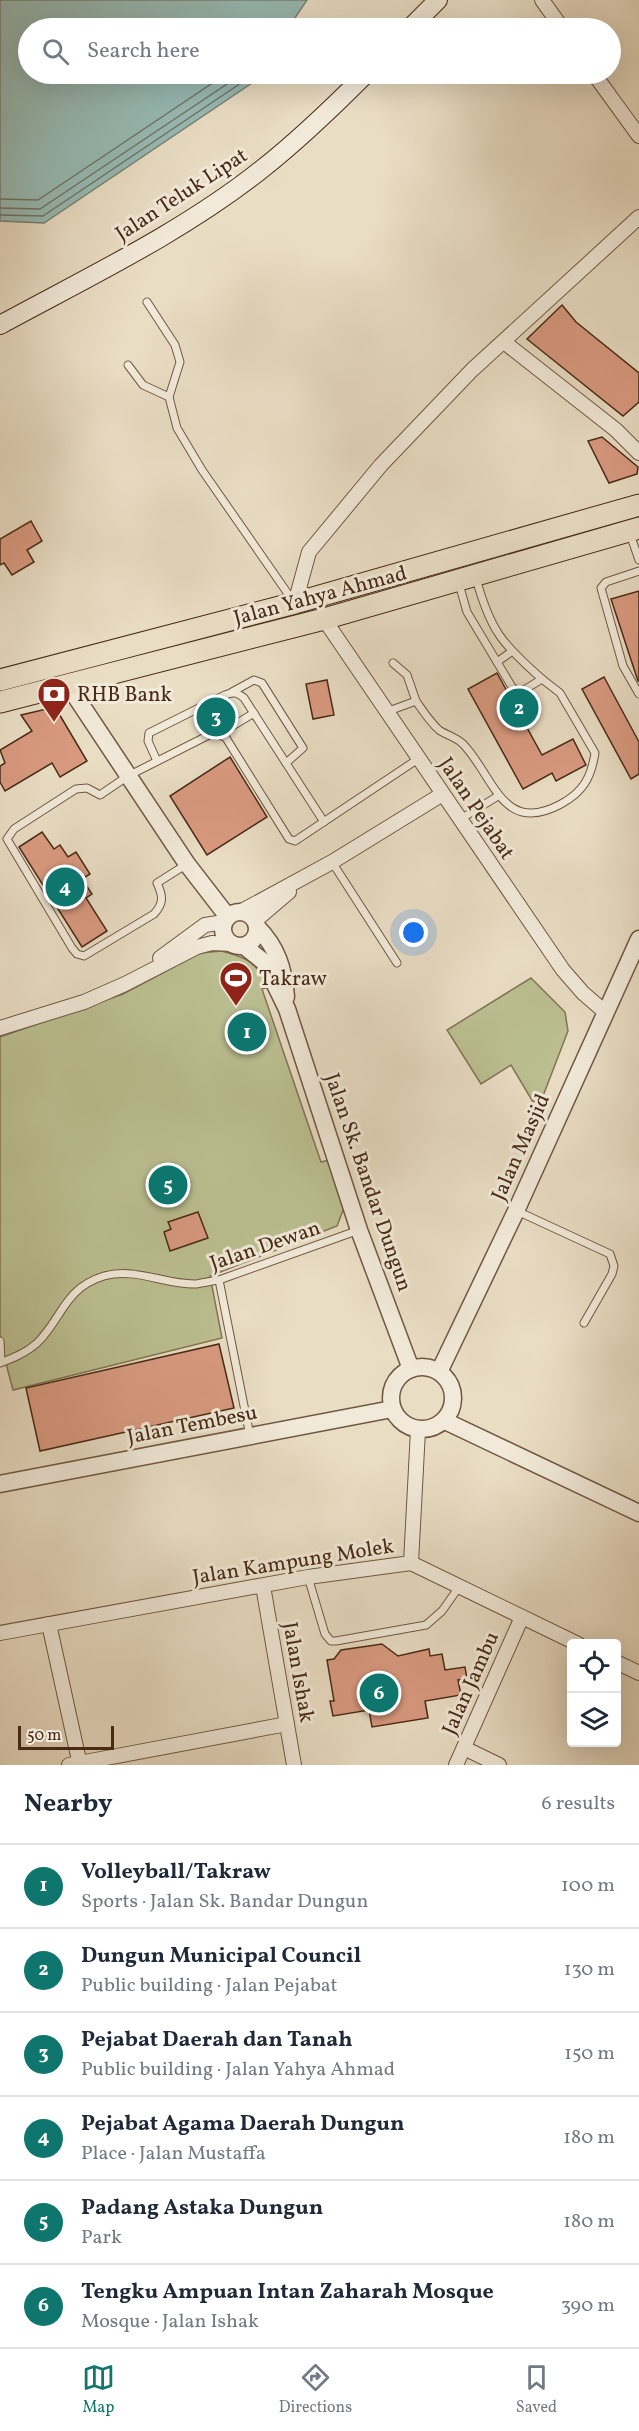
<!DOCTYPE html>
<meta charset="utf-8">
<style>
:root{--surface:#fff;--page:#f2f2f3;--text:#1f2937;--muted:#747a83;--line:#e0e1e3;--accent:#0f766e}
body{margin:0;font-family:Vollkorn,serif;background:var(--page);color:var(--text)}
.controls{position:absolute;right:18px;bottom:18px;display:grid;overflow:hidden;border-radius:6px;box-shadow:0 6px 24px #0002}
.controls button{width:54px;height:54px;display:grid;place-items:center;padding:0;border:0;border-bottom:2px solid var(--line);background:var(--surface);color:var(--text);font:30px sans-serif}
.scale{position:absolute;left:18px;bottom:15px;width:96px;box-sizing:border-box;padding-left:6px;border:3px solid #482a15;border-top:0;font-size:16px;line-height:21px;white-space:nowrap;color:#482a15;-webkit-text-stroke:4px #f1e9d9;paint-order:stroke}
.you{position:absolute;left:414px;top:933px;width:21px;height:21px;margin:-15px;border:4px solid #fff;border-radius:50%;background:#1a73e8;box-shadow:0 0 0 9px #1a73e833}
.badge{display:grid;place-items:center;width:39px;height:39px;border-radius:50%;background:var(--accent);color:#fff;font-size:20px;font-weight:700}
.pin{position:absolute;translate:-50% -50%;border:3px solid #fff;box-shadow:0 2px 6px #0006}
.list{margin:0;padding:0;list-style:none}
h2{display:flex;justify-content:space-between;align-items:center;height:78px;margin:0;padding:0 24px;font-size:26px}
h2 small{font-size:20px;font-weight:400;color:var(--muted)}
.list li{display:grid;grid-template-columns:39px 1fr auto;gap:18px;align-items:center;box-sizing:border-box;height:84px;padding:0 24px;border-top:2px solid var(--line)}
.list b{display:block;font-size:22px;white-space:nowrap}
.list p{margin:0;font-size:20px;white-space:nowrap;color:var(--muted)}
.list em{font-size:20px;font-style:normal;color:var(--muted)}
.icon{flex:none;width:33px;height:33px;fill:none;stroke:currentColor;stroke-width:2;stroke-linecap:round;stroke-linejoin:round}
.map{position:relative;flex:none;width:639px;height:1765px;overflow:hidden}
.search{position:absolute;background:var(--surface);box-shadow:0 6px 24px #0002;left:18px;right:18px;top:18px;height:66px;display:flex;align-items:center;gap:15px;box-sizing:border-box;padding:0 21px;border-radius:33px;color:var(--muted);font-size:22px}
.sheet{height:582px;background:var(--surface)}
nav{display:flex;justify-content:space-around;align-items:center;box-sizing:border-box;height:84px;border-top:2px solid var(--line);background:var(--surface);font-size:16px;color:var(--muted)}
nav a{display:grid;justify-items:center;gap:3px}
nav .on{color:var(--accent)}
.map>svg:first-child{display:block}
</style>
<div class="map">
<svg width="639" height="1765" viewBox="0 0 639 1765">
<rect width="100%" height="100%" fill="#e9ddc4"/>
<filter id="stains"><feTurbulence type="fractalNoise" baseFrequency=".00333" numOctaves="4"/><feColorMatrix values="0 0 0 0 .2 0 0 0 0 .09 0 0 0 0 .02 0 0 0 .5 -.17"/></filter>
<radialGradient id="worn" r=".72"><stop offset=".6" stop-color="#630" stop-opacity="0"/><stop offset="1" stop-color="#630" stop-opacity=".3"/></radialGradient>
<!-- green -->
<g fill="#bbbf91" stroke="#827453" stroke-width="1.5">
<path d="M221 951C247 957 257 963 269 987L262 989 321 1162 329 1160 344 1208 337 1226 210 1276 222 1338 13 1390 4 1356 0 1357V1037L123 994 200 953Z"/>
<polygon points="531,978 565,1012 568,1031 543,1096 533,1102 511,1065 481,1084 447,1030"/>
</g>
<!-- water -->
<polygon fill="#97bbb5" stroke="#778175" stroke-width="1.5" points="0,0 307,0 288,28 28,28 28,74 258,74 252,83 44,223 0,221"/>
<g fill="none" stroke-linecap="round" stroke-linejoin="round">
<!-- shore -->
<g stroke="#707265" stroke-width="1.5">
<polyline points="0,199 38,200 226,74"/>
<polyline points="0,208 40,209 242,74"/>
<polyline points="0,215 43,216 247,79 251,74"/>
</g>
</g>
<!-- building -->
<g fill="#d99a80" stroke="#482a15" stroke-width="1.5">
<polygon points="562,305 576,322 639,373 639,402 623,416 527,339"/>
<polygon points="602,437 638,467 637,474 609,483 588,441"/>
<polygon points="31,521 42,541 27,550 34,562 12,575 4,563 0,565 0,539"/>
<polygon points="639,591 639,681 638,681 611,599"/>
<polygon points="497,673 542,755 573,739 586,765 556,781 552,773 523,789 468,689"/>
<polygon points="604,677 639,742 639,774 631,779 582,689"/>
<polygon points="327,680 334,715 313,719 306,684"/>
<polygon points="55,707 87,761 60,777 52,763 5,791 0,782 0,766 5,763 0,750 32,731 21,715"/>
<polygon points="230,757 267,817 207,855 170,796"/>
<polygon points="42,832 54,849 60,845 68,857 76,852 90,874 82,879 92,894 86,898 107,931 82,947 19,847"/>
<polygon points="198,1212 208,1238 170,1251 164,1232 171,1229 168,1222"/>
<polygon points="219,1344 234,1408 40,1451 26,1388"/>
<polygon points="382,1644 398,1656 429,1649 430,1656 442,1654 445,1670 465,1667 467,1679 458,1680 461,1695 425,1701 428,1718 372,1727 369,1710 333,1716 330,1701 334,1701 327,1660 334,1659 341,1650"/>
</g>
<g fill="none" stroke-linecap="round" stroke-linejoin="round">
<!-- service casing -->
<g stroke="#705741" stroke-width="9">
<g id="service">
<polyline points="147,302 175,345 180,362 169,397 177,428 202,470 293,601"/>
<polyline points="128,365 143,385 169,397"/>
<polyline points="630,534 639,560"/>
<polyline points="639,571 606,582 601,588 623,666 639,694"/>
<path d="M459 584 467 612 512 687 519 693 542 679C502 644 490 630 476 578"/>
<polyline points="497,662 511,652"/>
<polyline points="393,663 407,675 416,701"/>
<polyline points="232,692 254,680 262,683 303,748 286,763"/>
<path d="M386 712 416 701C423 711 430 722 439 730 446 735 456 737 463 744 494 776 502 836 561 804 583 792 591 778 595 753L560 693 542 679"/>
<polyline points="221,733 254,713"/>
<path d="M157 761 148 741 149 733 225 695C233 692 237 692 244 698L324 822"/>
<polyline points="459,820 498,796"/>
<polyline points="332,862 397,963"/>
<path d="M187 864 157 883C163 896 164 903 154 914L84 956 77 954 72 948 7 839 14 829 76 789 87 788 100 795 128 776 215 732 226 738 289 839 295 841 418 759"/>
<polyline points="517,1211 610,1254 614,1266 612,1274 584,1323"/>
<polyline points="219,1280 250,1436"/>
<polyline points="0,1341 1,1362"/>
<path d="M0 1363C13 1358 26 1353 37 1343 62 1319 64 1288 104 1276 136 1267 165 1285 196 1284 203 1283 211 1281 219 1280L359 1230"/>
<polyline points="308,1577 325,1634 331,1641 336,1641 426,1625 442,1611 459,1587"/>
</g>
</g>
<!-- minor casing -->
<g stroke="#705741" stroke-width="16">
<g id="minor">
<polyline points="542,0 562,28"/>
<polyline points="594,74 639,136"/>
<polyline points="504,342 616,430 639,453"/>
<polyline points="295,603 309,552 381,465 472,370 639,217"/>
<polyline points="324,619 563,970 583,993 605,1012"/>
<polyline points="240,912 332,862 441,795"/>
<polyline points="255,921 289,892"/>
<polyline points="160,958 205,925 224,922"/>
<polyline points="0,1028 84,1002 125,984 197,947 212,943 232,944"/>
<polyline points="411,1563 418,1430"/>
<polyline points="263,1586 294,1765"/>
<polyline points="49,1624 80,1765"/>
<polyline points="0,1633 308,1577 411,1563 578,1644"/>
<polyline points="616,1662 639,1673"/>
<polyline points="464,1748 499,1765"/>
<polyline points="69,1765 287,1724"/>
<polyline points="456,1765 522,1617"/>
</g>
</g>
<!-- tertiary casing -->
<g stroke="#705741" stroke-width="19">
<g id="tertiary">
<polyline points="68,685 187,864 228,917"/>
<circle cx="240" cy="929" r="17"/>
<path d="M257 927C277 947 284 969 286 997"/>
<polyline points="244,946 264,962 287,1009 359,1230 411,1369"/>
<circle cx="422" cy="1398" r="31"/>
<polyline points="439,1372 516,1211 639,939"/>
<polyline points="445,1421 639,1513"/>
<polyline points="0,1484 392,1409"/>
</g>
</g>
<!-- secondary casing -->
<g stroke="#482a15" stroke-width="20">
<g id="secondary">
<polyline points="410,28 438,0"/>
<path d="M0 325C88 277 183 232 262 169 299 140 333 107 366 74"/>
</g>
</g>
<!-- primary casing -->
<g stroke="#482a15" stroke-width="23">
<g id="primary">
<polyline points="0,680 295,603 639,505"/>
<polyline points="0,702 324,619 639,528"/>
</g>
</g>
<!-- service -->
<use href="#service" stroke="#f1e9d9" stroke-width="7"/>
<!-- minor -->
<use href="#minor" stroke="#f1e9d9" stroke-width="14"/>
<!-- tertiary -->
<use href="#tertiary" stroke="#f1e9d9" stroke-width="16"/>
<!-- secondary -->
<use href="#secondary" stroke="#f1e9d9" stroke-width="18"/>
<!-- primary -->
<use href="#primary" stroke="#e9ddc4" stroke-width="21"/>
</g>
<!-- icons -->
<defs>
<g id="bank-pin" transform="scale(1.725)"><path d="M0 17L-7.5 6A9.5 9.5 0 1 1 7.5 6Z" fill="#8f2418" stroke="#f1e9d9"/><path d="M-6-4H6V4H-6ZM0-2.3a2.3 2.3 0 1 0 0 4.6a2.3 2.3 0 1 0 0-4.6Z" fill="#fff"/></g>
<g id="stadium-pin" transform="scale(1.725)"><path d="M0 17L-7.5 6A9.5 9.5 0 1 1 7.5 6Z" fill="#8f2418" stroke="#f1e9d9"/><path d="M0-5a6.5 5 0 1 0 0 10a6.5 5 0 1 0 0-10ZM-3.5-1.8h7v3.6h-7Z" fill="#fff"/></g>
</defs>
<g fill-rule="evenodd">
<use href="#bank-pin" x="54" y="694"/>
<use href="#stadium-pin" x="236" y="978"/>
</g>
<g text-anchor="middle" stroke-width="6" stroke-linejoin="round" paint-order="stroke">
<!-- street labels -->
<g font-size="21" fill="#482a15" stroke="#f1e9d9">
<text transform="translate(181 194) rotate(-33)" y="7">Jalan Teluk Lipat</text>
<text transform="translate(320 595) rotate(-15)" y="7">Jalan Yahya Ahmad</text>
<text transform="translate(477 808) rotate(56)" y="7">Jalan Pejabat</text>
<text transform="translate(520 1147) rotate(-66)" y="7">Jalan Masjid</text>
<text transform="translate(369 1182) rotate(71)" y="7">Jalan Sk. Bandar Dungun</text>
<text transform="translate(265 1245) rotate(-19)" y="7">Jalan Dewan</text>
<text transform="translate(192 1424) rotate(-11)" y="7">Jalan Tembesu</text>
<text transform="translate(293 1561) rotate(-9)" y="7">Jalan Kampung Molek</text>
<text transform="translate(299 1672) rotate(80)" y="7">Jalan Ishak</text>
<text transform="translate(470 1683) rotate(-66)" y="7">Jalan Jambu</text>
</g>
<!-- poi labels -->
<g font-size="21" fill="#482a15" stroke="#f1e9d9" text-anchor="start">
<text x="77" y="701">RHB Bank</text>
<text x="259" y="985">Takraw</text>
</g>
</g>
<rect width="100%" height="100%" filter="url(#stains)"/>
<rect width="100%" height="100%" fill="url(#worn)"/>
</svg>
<div class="controls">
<button><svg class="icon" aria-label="locate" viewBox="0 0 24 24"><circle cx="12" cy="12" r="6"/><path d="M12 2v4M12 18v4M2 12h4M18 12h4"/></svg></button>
<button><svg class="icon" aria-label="layers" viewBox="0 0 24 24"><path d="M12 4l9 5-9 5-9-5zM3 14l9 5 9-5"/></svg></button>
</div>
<div class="scale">50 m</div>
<div class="you"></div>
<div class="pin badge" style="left:247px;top:1032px">1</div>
<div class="pin badge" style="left:519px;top:708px">2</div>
<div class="pin badge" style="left:216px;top:717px">3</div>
<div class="pin badge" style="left:65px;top:887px">4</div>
<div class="pin badge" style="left:168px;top:1185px">5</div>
<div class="pin badge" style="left:379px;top:1693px">6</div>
<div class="search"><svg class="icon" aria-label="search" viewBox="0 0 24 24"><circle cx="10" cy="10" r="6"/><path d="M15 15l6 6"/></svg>Search here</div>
</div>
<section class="sheet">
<h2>Nearby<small>6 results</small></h2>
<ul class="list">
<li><span class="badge">1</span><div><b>Volleyball/Takraw</b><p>Sports · Jalan Sk. Bandar Dungun</p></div><em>100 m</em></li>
<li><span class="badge">2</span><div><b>Dungun Municipal Council</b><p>Public building · Jalan Pejabat</p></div><em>130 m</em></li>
<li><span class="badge">3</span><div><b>Pejabat Daerah dan Tanah</b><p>Public building · Jalan Yahya Ahmad</p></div><em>150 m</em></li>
<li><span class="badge">4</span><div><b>Pejabat Agama Daerah Dungun</b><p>Place · Jalan Mustaffa</p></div><em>180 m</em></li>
<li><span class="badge">5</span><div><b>Padang Astaka Dungun</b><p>Park</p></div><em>180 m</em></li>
<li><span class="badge">6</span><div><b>Tengku Ampuan Intan Zaharah Mosque</b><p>Mosque · Jalan Ishak</p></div><em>390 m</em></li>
</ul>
</section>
<nav>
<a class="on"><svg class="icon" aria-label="map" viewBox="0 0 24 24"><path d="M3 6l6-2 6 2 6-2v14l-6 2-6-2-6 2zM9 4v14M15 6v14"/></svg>Map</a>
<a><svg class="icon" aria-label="directions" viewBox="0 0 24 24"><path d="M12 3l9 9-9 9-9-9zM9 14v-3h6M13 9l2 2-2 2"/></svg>Directions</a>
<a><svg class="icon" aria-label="saved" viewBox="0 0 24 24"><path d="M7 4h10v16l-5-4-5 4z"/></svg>Saved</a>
</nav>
